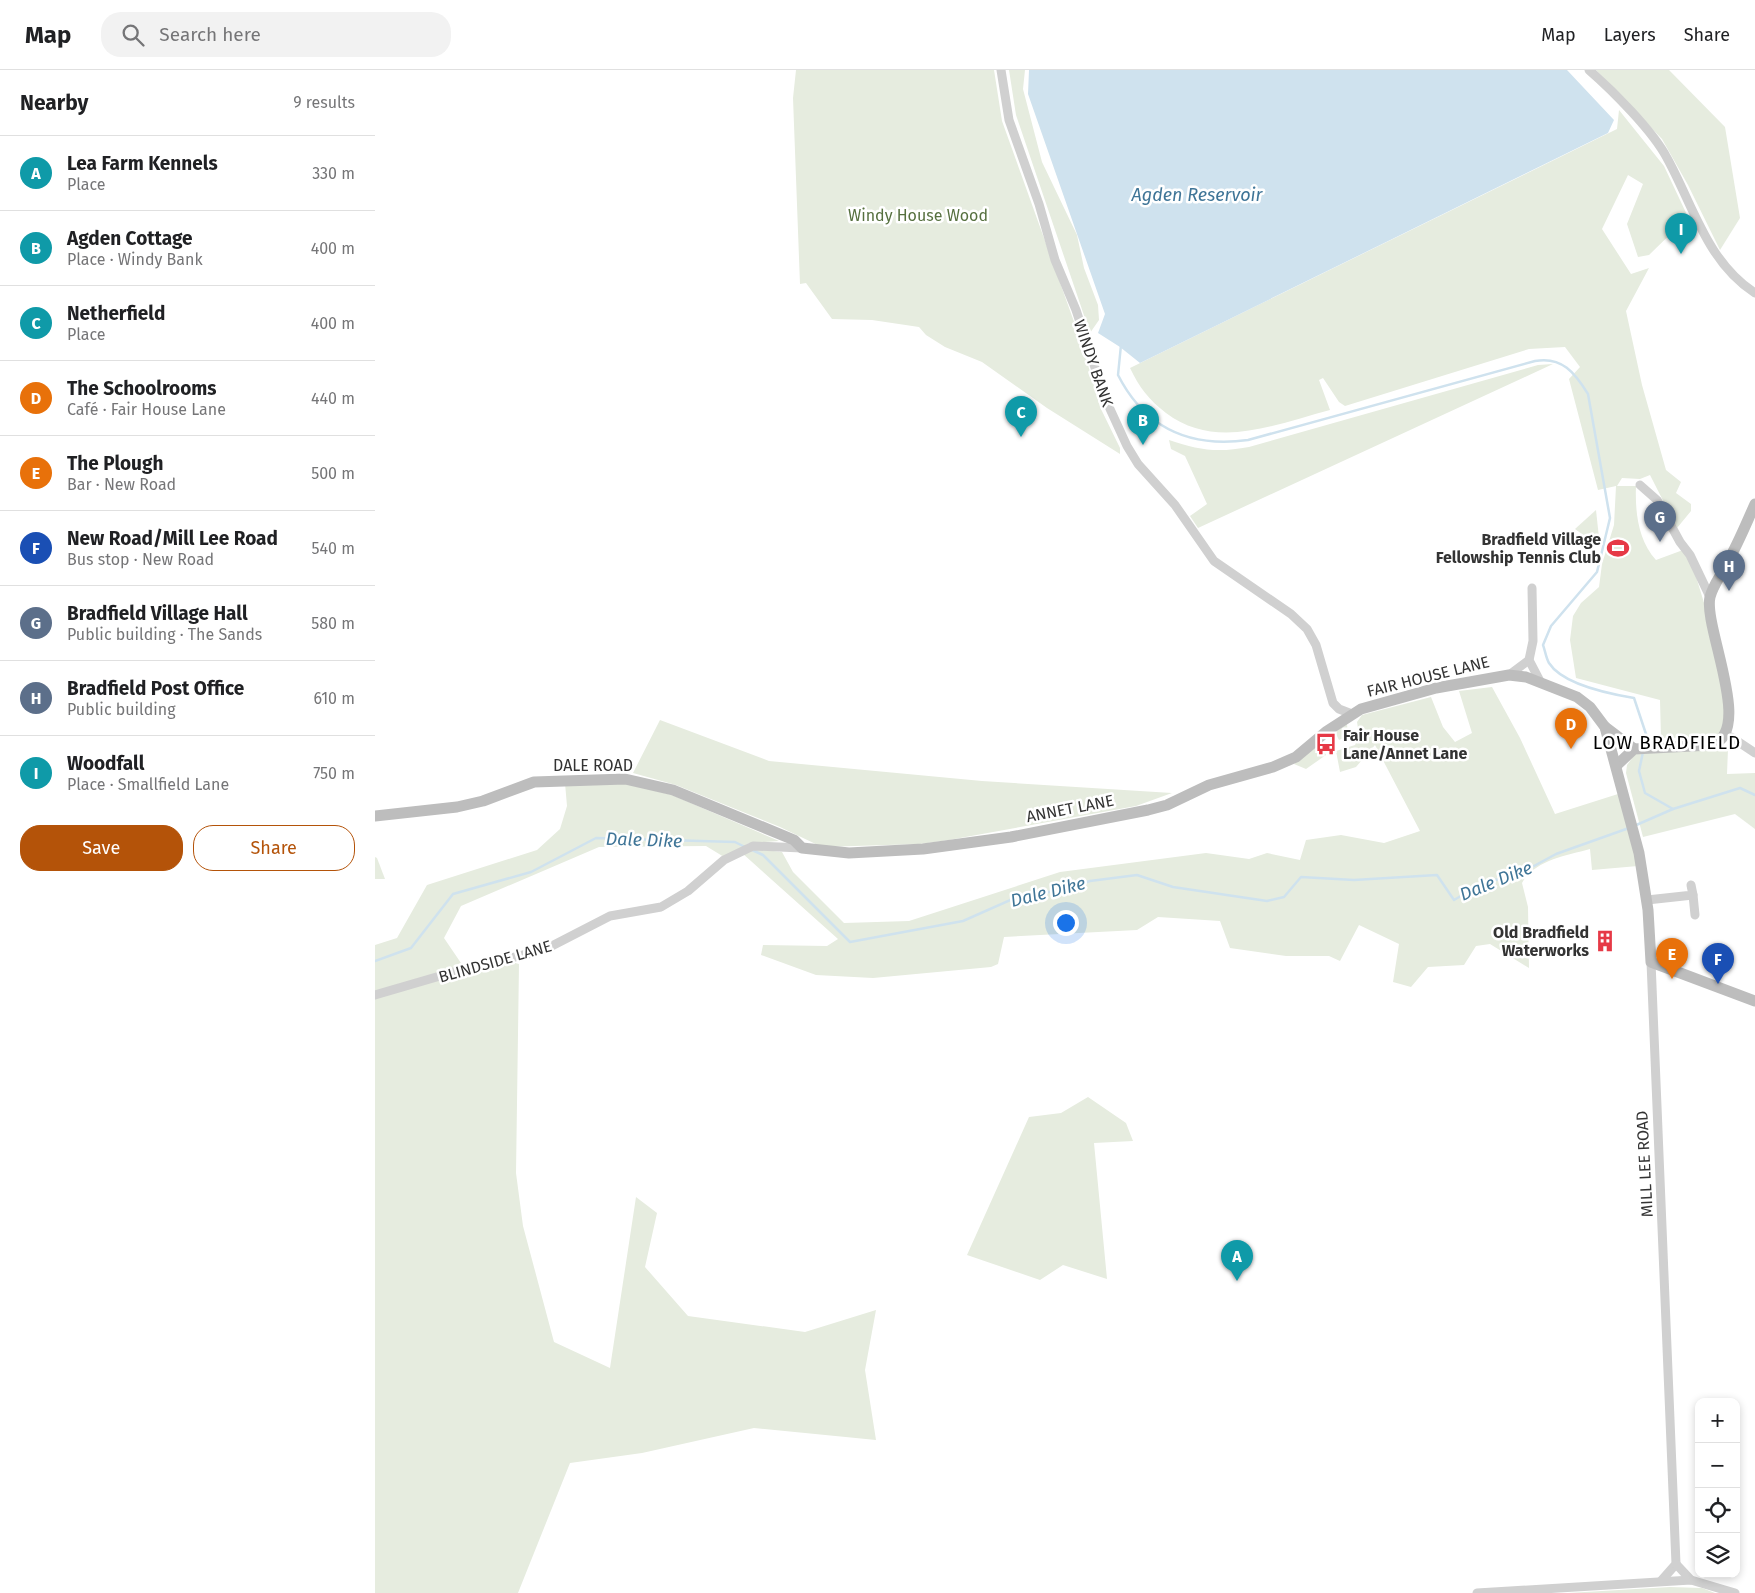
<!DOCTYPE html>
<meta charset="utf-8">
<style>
:root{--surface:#fff;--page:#f2f2f2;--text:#202124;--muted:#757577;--line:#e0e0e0;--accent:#b45309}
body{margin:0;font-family:"Fira Sans",sans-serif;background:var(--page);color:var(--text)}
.controls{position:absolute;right:15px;bottom:15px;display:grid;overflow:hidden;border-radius:10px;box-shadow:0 2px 8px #0003}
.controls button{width:45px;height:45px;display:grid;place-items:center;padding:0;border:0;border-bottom:1px solid var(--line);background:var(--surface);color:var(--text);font:25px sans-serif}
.you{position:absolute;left:690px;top:852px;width:18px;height:18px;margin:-12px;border:4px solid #fff;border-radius:50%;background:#1a73e8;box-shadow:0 0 0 8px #1a73e833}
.badge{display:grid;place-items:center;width:32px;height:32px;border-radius:50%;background:var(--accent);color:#fff;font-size:16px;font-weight:700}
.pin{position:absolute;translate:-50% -41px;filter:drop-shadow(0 1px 2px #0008)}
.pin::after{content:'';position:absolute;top:26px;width:18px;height:15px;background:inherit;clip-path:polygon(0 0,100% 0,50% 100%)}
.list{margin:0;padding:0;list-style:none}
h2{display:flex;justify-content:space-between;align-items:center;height:65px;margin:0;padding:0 20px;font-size:21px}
h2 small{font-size:16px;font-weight:400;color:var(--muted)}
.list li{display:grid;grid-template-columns:32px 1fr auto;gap:15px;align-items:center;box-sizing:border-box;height:75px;padding:0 20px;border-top:1px solid var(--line)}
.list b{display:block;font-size:19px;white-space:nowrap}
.list p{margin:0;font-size:16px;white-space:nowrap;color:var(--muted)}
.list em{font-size:16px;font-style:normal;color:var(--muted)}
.actions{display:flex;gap:10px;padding:15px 20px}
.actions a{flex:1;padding:11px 0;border:1px solid var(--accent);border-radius:20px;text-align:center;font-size:18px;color:var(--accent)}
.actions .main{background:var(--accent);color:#fff}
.icon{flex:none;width:28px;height:28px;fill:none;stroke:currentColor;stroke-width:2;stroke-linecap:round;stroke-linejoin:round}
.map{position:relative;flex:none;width:1380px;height:1523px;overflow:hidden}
header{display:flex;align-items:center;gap:30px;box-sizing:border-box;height:70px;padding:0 25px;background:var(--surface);border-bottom:1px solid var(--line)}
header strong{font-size:24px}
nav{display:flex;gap:28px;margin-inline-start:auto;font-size:18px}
.search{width:350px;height:45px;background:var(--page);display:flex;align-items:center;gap:12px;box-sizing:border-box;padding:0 18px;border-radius:20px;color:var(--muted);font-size:19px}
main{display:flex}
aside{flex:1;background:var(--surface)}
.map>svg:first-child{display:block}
</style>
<header>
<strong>Map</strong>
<div class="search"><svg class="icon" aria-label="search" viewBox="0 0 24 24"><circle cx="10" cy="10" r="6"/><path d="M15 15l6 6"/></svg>Search here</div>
<nav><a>Map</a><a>Layers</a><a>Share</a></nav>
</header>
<main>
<aside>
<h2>Nearby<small>9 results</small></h2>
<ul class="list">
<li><span class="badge" style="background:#0f9aa8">A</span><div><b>Lea Farm Kennels</b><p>Place</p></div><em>330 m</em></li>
<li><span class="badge" style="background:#0f9aa8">B</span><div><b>Agden Cottage</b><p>Place · Windy Bank</p></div><em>400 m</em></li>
<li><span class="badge" style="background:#0f9aa8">C</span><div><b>Netherfield</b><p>Place</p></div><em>400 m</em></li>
<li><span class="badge" style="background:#e8710a">D</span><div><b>The Schoolrooms</b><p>Café · Fair House Lane</p></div><em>440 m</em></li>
<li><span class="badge" style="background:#e8710a">E</span><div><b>The Plough</b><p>Bar · New Road</p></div><em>500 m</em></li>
<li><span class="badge" style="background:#1a4fb4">F</span><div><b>New Road/Mill Lee Road</b><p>Bus stop · New Road</p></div><em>540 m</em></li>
<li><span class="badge" style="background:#5c6f8a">G</span><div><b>Bradfield Village Hall</b><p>Public building · The Sands</p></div><em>580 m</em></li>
<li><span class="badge" style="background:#5c6f8a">H</span><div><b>Bradfield Post Office</b><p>Public building</p></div><em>610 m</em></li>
<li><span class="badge" style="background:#0f9aa8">I</span><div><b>Woodfall</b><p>Place · Smallfield Lane</p></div><em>750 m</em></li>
</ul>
<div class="actions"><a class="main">Save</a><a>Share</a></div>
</aside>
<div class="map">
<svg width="1380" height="1523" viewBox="0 0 1380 1523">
<rect width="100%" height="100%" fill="#fff"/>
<!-- green -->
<g fill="#e6ecdf">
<polygon points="421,0 619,0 627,51 707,274 725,337 745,378 745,384 672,338 607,292 570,277 551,265 544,257 497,250 457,249 431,213 425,214 418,28"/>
<polygon points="634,0 650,0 648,19 667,92 702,165 709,198 723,235 724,250 715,263 641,45"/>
<polygon points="1221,0 1294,0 1350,57 1365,148 1345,180 1313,115 1287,69"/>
<path d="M1244 40 1289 96 1313 147 1274 185 1263 187 1252 154 1268 114 1253 105 1227 159 1256 204 1274 198 1251 241 1267 315 1291 400 1306 412 1301 423 1316 434V441L1302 458 1275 405 1265 409 1247 408 1242 416H1261C1260 442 1263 470 1281 490L1308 480 1315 487 1345 585 1354 650 1342 667 1286 668 1285 630 1201 608 1195 570 1198 546 1206 533 1224 517 1227 494 1239 455 1241 416 1223 420 1194 309 1205 297 1190 277 1154 279 970 336 964 332 948 308 944 310 955 340C901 354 841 381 791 343 774 330 764 317 755 298L1242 59Z"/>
<path d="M1178 294 823 458 815 446 832 434 810 386 796 379 794 370C823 380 842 383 874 377L1163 295Z"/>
<polygon points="1221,440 1225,477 1200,459"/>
<path d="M1117 617 1145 668 1180 744 1243 724 1263 796 1217 800 1215 779C1190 786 1160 790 1147 813L1153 837 1154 898 1115 874 1101 876 1089 895 1053 897 1036 917 1018 912 1024 874 984 855 965 891 954 886H911L855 878 845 851 783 847 762 860 629 867 623 894 616 897 498 908 441 905 386 885 388 875 452 876 463 869 367 783 379 779 407 782 418 802 469 853 534 851 685 802 831 783 874 789 892 783 925 790 931 770 966 765 1009 773 1045 761 1000 675 981 697 965 702 961 681 980 675 984 667 993 664 992 662 984 664 982 652 987 645 1056 627 1068 657 1080 672 1097 663 1084 621Z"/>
<polygon points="285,650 394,691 607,711 797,723 761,736 574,770 545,774 447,777 405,757 301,715 258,703"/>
<polygon points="972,654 973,666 964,670 960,662"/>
<polygon points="945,674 951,685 931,699 919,694"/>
<polygon points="1353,679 1352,704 1380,703 1380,759 1360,744 1268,767 1251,703 1252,695 1261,683"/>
<polygon points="190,713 248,713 297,725 404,771 374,773 349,787 331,776 224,777 86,836 69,868 88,896 0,921 0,875 22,868 52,815 162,780 185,759 192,736"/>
<polygon points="0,787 2,788 10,809 0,809"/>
<polygon points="133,891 144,894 141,1103 148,1156 179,1272 235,1298 261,1127 282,1143 270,1197 313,1246 430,1262 501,1240 490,1300 501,1370 379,1358 267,1383 195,1393 143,1523 0,1523 0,928"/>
<polygon points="713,1027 751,1053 758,1071 719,1073 732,1209 688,1195 665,1210 592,1185 654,1047 686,1043"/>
<polygon points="1295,1517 1327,1518 1340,1523 1193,1523"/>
</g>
<!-- water -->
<polygon fill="#cfe2ee" points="654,0 1192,0 1239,50 1233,63 765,293 745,277 723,263 730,244 653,24"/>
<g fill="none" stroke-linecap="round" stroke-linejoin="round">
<!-- stream -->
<g stroke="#cfe2ee" stroke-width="2.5">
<path d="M746 275 743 305C770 358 815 378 873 370L1160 291C1187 286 1200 303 1213 324L1235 448 1222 502 1176 556 1168 575C1170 580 1171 588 1174 593 1188 615 1235 624 1259 628L1272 667 1270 674"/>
<polyline points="1268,682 1264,701 1270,723 1298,739"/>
<polyline points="1259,756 1298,739 1365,718 1380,725"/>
<polyline points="375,779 388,785 475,872 588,851 649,824 686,821 715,811 762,805 798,817 892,831 909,827 926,807 979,810 1062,805 1079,830 1108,813 1144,804 1181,784 1254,758"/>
<polyline points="0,891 36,878 78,824 156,802 221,768 360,772 370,777"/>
</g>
<!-- street -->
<g stroke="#d0d0d0" stroke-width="9">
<polyline points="626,0 634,50 664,134 680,190 701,240 730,328 752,376 763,394 800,435 839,491 916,544 932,559 941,575 958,633 964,639 977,644"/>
<path d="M1214 0C1237 20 1278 61 1292 88 1318 135 1332 192 1380 223"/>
<polyline points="1265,415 1282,430 1305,472 1315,485 1335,527"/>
<polyline points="1157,518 1158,571 1154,590 1166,613"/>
<polyline points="1134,605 1154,590"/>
<polyline points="1356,667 1380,683"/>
<polyline points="1318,825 1320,845"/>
<polyline points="1272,830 1318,825 1316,815"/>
<polyline points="1276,892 1301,1494 1286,1511"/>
<polyline points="0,925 89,899 169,880 235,846 286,837 313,821 349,790 378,776 427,778"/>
<polyline points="1301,1494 1316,1510"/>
<polyline points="1102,1523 1316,1510 1360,1523"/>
</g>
<!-- secondary -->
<g stroke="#bdbdbd" stroke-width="11">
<polyline points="1230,657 1259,679"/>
<path d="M1242 695 1259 679 1336 675C1380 663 1328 557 1335 527 1338 515 1347 504 1352 493 1363 474 1371 454 1380 434"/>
<polyline points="0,746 82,737 108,731 159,712 250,709 298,720 419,770 427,778 474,783 548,779 636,767 773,740 792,735 834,715 898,697 921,687 952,661 986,639 1061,618 1134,605 1151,607 1202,627 1215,637 1230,657 1264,783 1273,840 1276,892 1380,931"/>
</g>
</g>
<!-- icons -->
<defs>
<g id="stadium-bare" transform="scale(1.725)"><path d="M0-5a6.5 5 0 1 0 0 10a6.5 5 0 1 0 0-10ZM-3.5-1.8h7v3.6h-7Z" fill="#e63946" stroke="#fff" stroke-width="2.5" paint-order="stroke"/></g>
<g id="bus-bare" transform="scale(1.725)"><path d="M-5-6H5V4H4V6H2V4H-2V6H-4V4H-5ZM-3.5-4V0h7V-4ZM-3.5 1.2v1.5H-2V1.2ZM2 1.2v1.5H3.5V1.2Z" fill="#e63946" stroke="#fff" stroke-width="2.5" paint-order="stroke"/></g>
<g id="building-bare" transform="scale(1.725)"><path d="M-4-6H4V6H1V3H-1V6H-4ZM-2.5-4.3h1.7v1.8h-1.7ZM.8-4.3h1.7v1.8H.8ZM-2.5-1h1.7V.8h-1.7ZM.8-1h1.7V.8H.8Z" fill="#e63946" stroke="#fff" stroke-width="2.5" paint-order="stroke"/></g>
</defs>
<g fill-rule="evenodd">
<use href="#stadium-bare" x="1243" y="478"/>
<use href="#bus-bare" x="951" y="674"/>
<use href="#building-bare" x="1230" y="871"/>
</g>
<g text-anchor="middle" stroke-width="5" stroke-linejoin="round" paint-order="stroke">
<!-- park labels -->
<g font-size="16" fill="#56703f" stroke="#fff">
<text x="543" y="151">Windy House Wood</text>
</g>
<!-- street labels -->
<g font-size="16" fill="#333" stroke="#fff">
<text transform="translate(719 293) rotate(71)" y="6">WINDY BANK</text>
<text transform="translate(1053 606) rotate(-14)" y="6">FAIR HOUSE LANE</text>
<text x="218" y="701">DALE ROAD</text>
<text transform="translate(695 738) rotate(-11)" y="6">ANNET LANE</text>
<text transform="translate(120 891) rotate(-16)" y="6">BLINDSIDE LANE</text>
<text transform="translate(1269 1094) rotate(-93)" y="6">MILL LEE ROAD</text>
</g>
<!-- poi labels -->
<g font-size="16" font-weight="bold" fill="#333" stroke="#fff" text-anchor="end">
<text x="1226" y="475">Bradfield Village<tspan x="1226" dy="18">Fellowship Tennis Club</tspan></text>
<text x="968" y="671" text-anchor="start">Fair House<tspan x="968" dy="18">Lane/Annet Lane</tspan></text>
<text x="1214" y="868">Old Bradfield<tspan x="1214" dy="18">Waterworks</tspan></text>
</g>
<!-- water labels -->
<g font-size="18" font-style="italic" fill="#3f7597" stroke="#fff">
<text x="822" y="131">Agden Reservoir</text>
<text transform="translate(269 770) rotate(2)" y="6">Dale Dike</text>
<text transform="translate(1121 811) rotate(-22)" y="6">Dale Dike</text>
<text transform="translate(673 822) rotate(-14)" y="6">Dale Dike</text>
</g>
<!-- quarter labels -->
<g font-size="19" letter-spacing="1" fill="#000" stroke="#fff">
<text x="1292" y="679">LOW BRADFIELD</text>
</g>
</g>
</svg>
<div class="controls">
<button>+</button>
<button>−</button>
<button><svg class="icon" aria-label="locate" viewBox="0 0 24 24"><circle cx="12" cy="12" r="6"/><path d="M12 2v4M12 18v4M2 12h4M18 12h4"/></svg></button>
<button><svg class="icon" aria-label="layers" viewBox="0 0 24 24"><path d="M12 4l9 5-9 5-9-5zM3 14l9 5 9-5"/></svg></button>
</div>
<div class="you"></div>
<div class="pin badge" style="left:862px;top:1211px;background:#0f9aa8">A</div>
<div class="pin badge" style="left:768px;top:375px;background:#0f9aa8">B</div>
<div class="pin badge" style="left:646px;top:367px;background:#0f9aa8">C</div>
<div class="pin badge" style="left:1196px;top:679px;background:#e8710a">D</div>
<div class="pin badge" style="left:1297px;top:909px;background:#e8710a">E</div>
<div class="pin badge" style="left:1343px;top:914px;background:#1a4fb4">F</div>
<div class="pin badge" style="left:1285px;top:472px;background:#5c6f8a">G</div>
<div class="pin badge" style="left:1354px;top:521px;background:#5c6f8a">H</div>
<div class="pin badge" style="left:1306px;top:184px;background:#0f9aa8">I</div>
</div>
</main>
